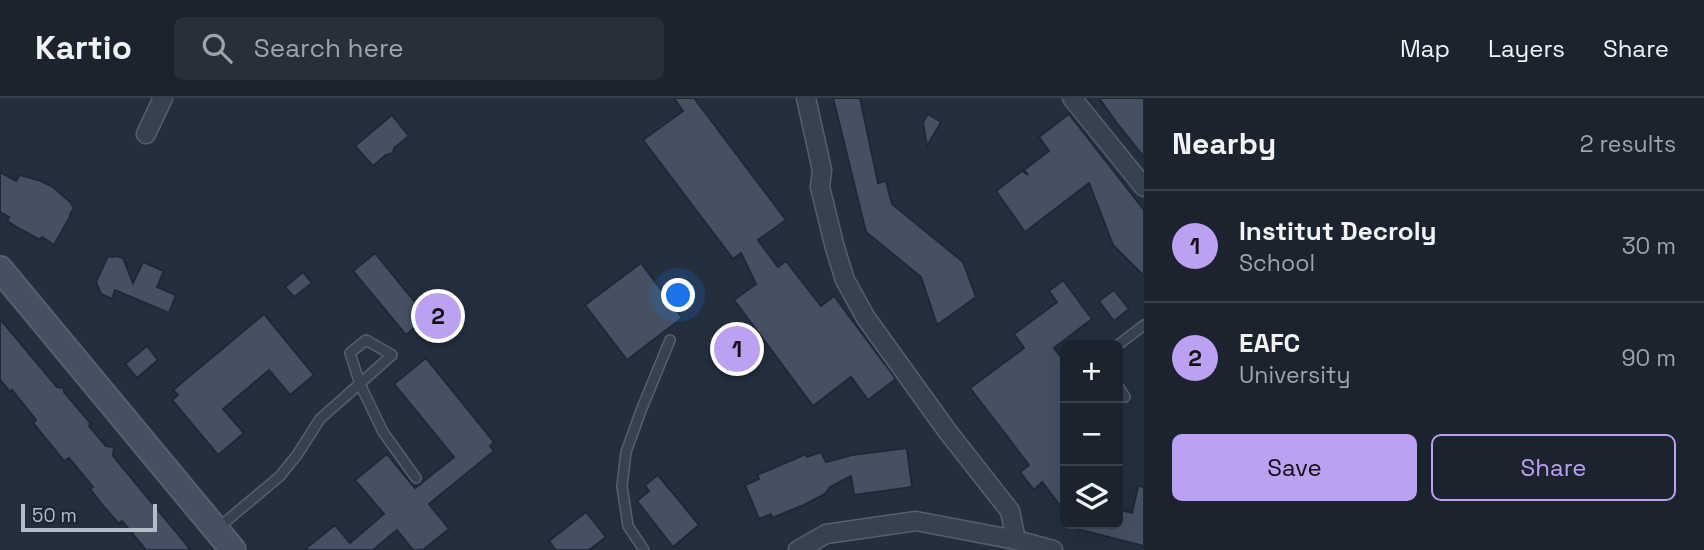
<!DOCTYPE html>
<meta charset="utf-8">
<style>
:root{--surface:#1b232e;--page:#282f3a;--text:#f1f3f6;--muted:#a0a4aa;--line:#39404a;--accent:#bca0f2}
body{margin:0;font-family:"Space Grotesk",sans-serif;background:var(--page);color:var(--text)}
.controls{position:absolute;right:21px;bottom:21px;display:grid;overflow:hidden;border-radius:10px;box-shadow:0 7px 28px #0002}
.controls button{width:63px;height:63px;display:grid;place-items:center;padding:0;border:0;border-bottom:2px solid var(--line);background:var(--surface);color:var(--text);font:35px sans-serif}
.scale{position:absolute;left:21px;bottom:18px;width:136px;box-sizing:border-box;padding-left:7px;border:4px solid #b4bcc9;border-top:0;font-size:19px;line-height:24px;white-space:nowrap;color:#b4bcc9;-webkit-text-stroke:5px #1d2633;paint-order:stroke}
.you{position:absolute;left:679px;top:198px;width:24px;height:24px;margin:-18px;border:5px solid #fff;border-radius:50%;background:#1a73e8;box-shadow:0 0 0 10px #1a73e833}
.badge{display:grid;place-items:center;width:46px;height:46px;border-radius:50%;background:var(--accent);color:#111;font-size:23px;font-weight:700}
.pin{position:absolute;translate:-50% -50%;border:4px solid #fff;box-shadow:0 2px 7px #0006}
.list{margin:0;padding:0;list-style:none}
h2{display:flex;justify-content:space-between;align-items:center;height:91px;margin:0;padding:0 28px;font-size:30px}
h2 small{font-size:23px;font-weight:400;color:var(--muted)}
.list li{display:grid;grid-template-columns:46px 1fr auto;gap:21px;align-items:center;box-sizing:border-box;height:112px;padding:0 28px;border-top:2px solid var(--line)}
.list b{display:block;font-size:26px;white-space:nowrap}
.list p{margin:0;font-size:23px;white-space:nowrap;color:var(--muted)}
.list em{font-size:23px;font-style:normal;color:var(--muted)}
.actions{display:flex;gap:14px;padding:21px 28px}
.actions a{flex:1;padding:16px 0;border:2px solid var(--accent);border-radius:10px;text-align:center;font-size:24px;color:var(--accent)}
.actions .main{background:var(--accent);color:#111}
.icon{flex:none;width:38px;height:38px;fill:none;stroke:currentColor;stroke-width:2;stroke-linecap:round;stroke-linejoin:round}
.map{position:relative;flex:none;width:1144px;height:452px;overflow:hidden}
header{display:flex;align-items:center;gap:42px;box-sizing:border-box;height:98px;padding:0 35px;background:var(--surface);border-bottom:2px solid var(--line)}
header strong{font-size:33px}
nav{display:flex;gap:38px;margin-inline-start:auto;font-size:24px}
.search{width:490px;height:63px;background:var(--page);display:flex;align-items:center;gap:18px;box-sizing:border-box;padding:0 24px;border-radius:10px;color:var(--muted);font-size:26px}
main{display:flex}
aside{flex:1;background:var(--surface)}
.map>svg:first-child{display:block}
</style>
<header>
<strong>Kartio</strong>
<div class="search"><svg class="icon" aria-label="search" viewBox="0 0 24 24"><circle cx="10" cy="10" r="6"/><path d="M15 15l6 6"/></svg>Search here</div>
<nav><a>Map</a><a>Layers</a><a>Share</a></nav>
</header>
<main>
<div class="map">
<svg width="1144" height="452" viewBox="0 0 1144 452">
<rect width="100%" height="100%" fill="#242f3e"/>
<!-- building -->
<g fill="#455162" stroke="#1f2835" stroke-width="2">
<polygon points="674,0 694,0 786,122 758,142 778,169 786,163 821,208 834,198 896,281 868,302 851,279 813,308 734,202 756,186 741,155 733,161 643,42 683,13"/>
<polygon points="833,0 860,0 878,85 886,83 892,106 963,164 976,199 937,227 921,179 866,134"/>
<polygon points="1099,0 1144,0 1144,59 1116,24"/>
<polygon points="928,16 941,24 927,48 923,24"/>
<polygon points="1069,16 1144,112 1144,178 1113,147 1089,85 1025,134 996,93 1022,73 1028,77 1024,72 1049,53 1039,39"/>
<polygon points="392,17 409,38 394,50 393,55 386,57 373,68 355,48"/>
<polygon points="0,74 16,83 20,77 41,83 53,89 70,104 74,110 70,116 71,117 54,147 42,139 40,142 20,131 7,123 9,119 0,114"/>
<polygon points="375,155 427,219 406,237 353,173"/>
<polygon points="108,158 112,159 116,158 123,160 133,185 143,164 164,173 157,189 176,197 169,215 115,192 112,201 101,196 96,184"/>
<polygon points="641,165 682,220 627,262 585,207"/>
<polygon points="303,174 312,185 294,199 285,189"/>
<polygon points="1063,182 1092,221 1054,250 1065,265 1065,414 1042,384 1034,392 1020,374 1029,367 970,290 1024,250 1014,236 1057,204 1049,193"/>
<polygon points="1114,192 1129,211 1114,223 1099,203"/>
<polygon points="264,216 314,277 290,297 269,272 223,311 244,335 218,357 172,302 178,297 173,292"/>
<polygon points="0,221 57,289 64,290 64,294 91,326 89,328 106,348 114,349 113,358 191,452 146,452 122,423 119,426 104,409 90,391 93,389 69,360 64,363 33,325 36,322 12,292 10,294 0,282"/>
<polygon points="147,248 158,262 137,280 125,266"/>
<polygon points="426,260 494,344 490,348 494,353 429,406 449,431 423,452 413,452 397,432 373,452 304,452 335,427 350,445 384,416 355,382 387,356 415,390 454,359 394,286"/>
<polygon points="907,350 912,389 854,397 851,378 830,389 825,396 804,407 772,420 771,416 759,421 745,387 759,381 757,377 806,356 807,359 821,354 826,364 852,357"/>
<polygon points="658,377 699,427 673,449 637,403 649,393 645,387"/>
<polygon points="1138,388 1144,389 1144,448 1077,431 1078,426 1118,426 1118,415 1120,416 1121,412 1132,415"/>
<polygon points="586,414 606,439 589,452 556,452 549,443"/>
</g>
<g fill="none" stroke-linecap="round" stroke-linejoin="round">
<!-- lane casing -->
<g stroke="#565f6c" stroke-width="12">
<g id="lane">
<polyline points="1118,247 1144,227"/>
<polyline points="1118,288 1125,299"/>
<polyline points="218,430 280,378 297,357 320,321 392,257 366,242 350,255 360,286 383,334 416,380"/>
<polyline points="644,452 628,428 622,388 626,354 642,310 670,242"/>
</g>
</g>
<!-- street casing -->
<g stroke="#565f6c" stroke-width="21">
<g id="street">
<polyline points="806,0 822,72 820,89 835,150 845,182 866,220 948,334 1010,413 1016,442"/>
<polyline points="1072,0 1144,89"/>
<polyline points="146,36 163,0"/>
<polyline points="798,452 826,436 916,423 1016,442 1053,452"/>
</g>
</g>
<!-- secondary casing -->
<g stroke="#565f6c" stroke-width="28">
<polyline id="secondary" points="0,171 233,452"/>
</g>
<!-- lane -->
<use href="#lane" stroke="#38414e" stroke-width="9"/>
<!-- street -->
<use href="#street" stroke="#38414e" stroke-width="18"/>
<!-- secondary -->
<use href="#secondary" stroke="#465061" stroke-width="24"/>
</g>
</svg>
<div class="controls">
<button>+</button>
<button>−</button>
<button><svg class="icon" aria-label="layers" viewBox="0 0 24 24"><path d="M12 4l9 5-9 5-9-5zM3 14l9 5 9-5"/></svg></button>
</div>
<div class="scale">50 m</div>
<div class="you"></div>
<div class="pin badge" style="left:737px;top:251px">1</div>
<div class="pin badge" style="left:438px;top:218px">2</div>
</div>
<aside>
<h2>Nearby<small>2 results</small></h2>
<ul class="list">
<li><span class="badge">1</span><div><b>Institut Decroly</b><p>School</p></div><em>30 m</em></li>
<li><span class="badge">2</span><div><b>EAFC</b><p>University</p></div><em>90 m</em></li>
</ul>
<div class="actions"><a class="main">Save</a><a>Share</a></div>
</aside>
</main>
